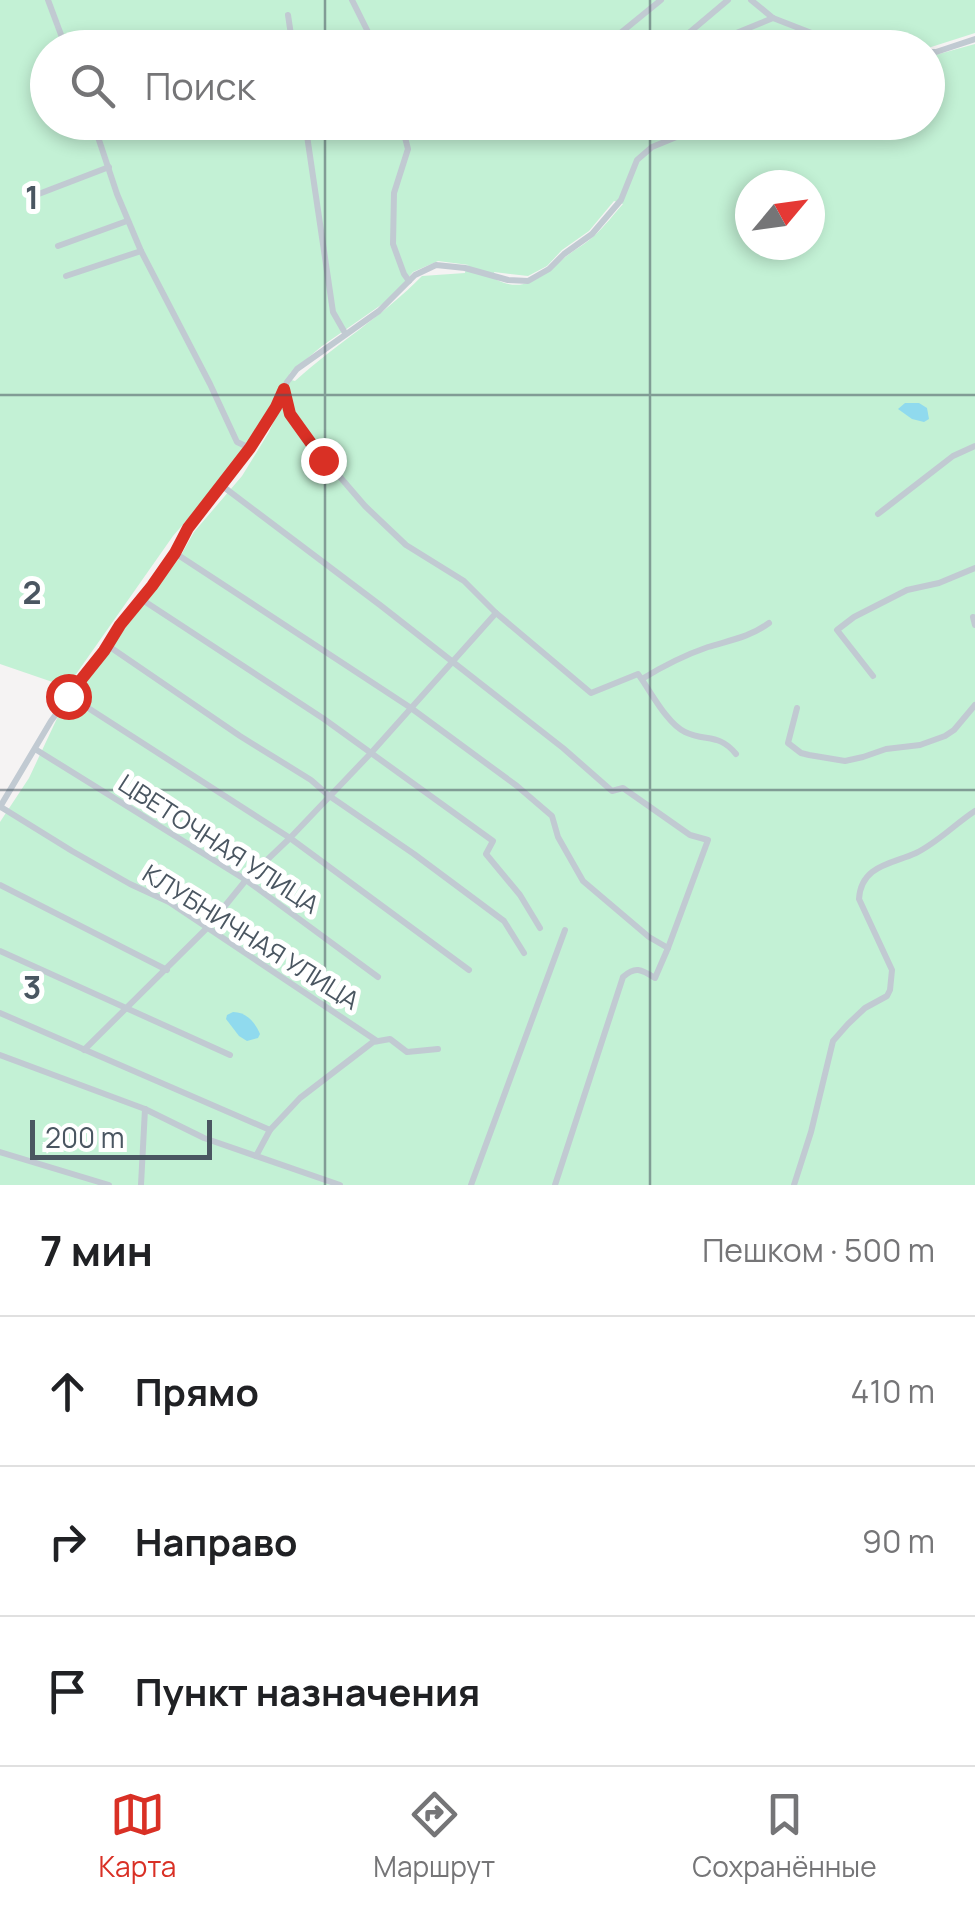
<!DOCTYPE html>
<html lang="ru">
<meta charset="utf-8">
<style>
:root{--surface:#fff;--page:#f2f2f2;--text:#202124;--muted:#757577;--line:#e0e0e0;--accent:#d93025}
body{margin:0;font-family:Manrope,sans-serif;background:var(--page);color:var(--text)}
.compass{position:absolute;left:735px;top:170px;width:90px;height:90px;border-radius:50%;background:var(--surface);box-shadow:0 5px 15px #0003;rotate:61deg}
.scale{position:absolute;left:30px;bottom:25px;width:182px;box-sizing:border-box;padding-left:10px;border:5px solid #4a5661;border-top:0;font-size:28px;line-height:35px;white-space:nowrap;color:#4a5661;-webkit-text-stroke:8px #fff;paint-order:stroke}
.stop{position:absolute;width:30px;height:30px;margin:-22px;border:8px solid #d93025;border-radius:50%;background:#fff}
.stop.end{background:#d93025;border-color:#fff;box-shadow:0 2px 10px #0008}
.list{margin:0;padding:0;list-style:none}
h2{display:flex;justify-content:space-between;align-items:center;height:130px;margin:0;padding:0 40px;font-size:42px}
h2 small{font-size:32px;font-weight:400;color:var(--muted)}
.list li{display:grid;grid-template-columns:65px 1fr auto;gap:30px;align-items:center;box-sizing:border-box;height:150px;padding:0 40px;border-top:2px solid var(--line)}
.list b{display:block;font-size:38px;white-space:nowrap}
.list em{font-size:32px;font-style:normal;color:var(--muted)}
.icon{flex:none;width:55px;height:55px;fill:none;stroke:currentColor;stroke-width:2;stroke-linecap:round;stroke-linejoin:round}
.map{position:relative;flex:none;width:975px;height:1185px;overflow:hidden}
.search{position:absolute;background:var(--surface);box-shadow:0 5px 15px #0003;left:30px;right:30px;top:30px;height:110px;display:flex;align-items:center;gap:25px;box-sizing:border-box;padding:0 35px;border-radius:55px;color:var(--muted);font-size:38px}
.sheet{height:580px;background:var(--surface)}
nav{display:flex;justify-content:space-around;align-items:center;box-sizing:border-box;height:140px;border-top:2px solid var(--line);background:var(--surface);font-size:28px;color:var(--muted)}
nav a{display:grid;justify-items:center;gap:5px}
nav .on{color:var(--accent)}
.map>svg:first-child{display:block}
</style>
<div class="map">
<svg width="975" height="1185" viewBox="0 0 975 1185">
<rect width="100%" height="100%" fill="#f5f3f3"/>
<!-- green -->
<path fill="#c3f1d5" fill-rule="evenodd" d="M0 0H975V33L928 48H48V122H928V57L975 44V1185H0V822L29 778 61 710 156 589 180 557 194 532 242 476 269 432 277 414 271 411 233 467 173 536 67 687 0 664ZM750 185H810V245H750ZM614 201 623 204C614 214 605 226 595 235 587 243 577 248 568 255 546 272 528 295 497 280L494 272 528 276 547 266 562 250 589 231ZM438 261 469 265 466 266 465 273 422 276C383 316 336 344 295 381L288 379 290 373 322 346 391 298 413 272Z"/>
<!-- water -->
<g fill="#90daee">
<polygon points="905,403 919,403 927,408 929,419 924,422 912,419 898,409"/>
<path d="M233 1012C246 1012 255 1022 260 1034L258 1038 247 1041 239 1036 226 1019 227 1015Z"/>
</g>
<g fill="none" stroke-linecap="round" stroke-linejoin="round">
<!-- street -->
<g stroke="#c1cad2" stroke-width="6">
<polyline points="48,0 66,48"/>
<polyline points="352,0 376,48"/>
<polyline points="751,0 773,18 850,48"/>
<polyline points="288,15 293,48"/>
<polyline points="579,44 585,48"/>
<polyline points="602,48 661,0"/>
<polyline points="671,48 728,0"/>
<polyline points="685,48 729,36 773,18"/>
<polyline points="928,52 936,52 975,39"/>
<polyline points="93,122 117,194 141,251 210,384 237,442 250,448"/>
<polyline points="305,122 333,312 345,333"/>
<polyline points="401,122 408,149 394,193 393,244 404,274 409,281"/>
<polyline points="36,195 109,167"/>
<polyline points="58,246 127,221"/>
<polyline points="66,276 141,251"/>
<path d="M284 391 291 414 303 434 365 506 406 545 464 581 496 613 591 693 638 674C650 690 667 724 685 732 706 742 719 733 736 754"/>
<path d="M221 485 380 605 563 748 612 791 623 788 690 835 708 840 668 948 655 978C641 969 635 966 623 977L555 1185"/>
<polyline points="878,514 953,456 975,446"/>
<polyline points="175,553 411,708 517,786 552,816 558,837 583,881 649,937 668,948"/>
<polyline points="141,599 324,719 493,841 486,854 520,895 540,928"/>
<polyline points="973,617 975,625"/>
<polyline points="107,645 240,736 311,780 328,795 414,854 504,921 524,953"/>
<polyline points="873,676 837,630 854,617 907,590 939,583 975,568"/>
<path d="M642 679C663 666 685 655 708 647 731 640 750 637 769 623"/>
<polyline points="68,695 290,838 469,970"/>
<polyline points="797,708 788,743 801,753 809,755 845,761 863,757 886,749 920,745 945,736 954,730 975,705"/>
<polyline points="35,749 246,880 378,977"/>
<polyline points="0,807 51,721 104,651 120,625 152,586 175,553 188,527 250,448 276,407 287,382 297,369 379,311 415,275 436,265 465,268 508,280 528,281 549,269 564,254 592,234 621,200 637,160 652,147 713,122"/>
<polyline points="1,807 72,851 130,884 169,902 377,1041"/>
<polyline points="0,885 167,970"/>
<polyline points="0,951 230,1055"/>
<polyline points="0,1013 270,1130"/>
<polyline points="84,1050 207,928 246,880 290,838 371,753 496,613"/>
<polyline points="0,1055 145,1109 204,1138 340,1185"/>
<polyline points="0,1152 109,1185"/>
<polyline points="256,1156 270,1130 300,1098 373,1042 390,1039 407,1052 438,1049"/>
<polyline points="141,1185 145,1109"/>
<polyline points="471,1185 565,930"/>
<path d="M794 1185 811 1132 833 1041 848 1024 865 1008 887 996 890 990 892 970 859 899C861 865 892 864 916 853 937 843 955 824 975 811"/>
</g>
</g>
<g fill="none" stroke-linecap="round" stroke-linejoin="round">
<!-- route -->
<polyline stroke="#d93025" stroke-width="12" points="68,696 104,651 120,625 152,586 175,553 188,528 250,448 276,407 284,389 290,414 323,460"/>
</g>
<!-- grid -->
<path fill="none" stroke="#4a5661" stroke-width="2.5" stroke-opacity="0.55" d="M325 0V48M650 0V48M325 122V1185M650 122V1185M0 395H975M0 790H975"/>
<g text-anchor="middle" stroke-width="10" stroke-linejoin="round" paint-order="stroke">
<!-- street labels -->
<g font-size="25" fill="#4a5661" stroke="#fff">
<text transform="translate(219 844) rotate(33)" y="9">ЦВЕТОЧНАЯ УЛИЦА</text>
<text transform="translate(251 937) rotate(32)" y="9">КЛУБНИЧНАЯ УЛИЦА</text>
</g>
</g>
<g font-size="32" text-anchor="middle" font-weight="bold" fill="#4a5661" stroke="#fff" stroke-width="10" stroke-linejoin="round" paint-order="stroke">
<text x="32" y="209">1</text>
<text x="32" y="604">2</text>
<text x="32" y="999">3</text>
</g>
</svg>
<svg class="compass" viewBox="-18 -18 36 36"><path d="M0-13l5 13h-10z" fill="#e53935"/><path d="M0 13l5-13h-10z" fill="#757577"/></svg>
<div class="scale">200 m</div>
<div class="stop" style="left:68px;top:696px"></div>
<div class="stop end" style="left:323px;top:460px"></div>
<div class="search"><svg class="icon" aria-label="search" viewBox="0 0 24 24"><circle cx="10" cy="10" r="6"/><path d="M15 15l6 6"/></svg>Поиск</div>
</div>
<section class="sheet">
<h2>7 мин<small>Пешком · 500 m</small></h2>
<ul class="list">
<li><svg class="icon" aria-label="ahead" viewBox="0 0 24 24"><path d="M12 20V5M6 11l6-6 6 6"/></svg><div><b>Прямо</b></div><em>410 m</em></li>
<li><svg class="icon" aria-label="right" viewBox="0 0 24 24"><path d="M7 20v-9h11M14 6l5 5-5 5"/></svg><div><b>Направо</b></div><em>90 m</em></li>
<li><svg class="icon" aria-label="arrive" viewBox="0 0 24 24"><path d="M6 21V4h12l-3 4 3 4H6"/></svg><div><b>Пункт назначения</b></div></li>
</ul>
</section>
<nav>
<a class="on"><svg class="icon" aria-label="map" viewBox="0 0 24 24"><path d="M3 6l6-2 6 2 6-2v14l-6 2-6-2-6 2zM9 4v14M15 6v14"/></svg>Карта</a>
<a><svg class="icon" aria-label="directions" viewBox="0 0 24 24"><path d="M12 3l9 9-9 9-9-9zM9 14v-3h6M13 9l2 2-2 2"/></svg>Маршрут</a>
<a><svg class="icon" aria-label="saved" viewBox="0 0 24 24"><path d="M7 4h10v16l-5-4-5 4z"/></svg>Сохранённые</a>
</nav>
